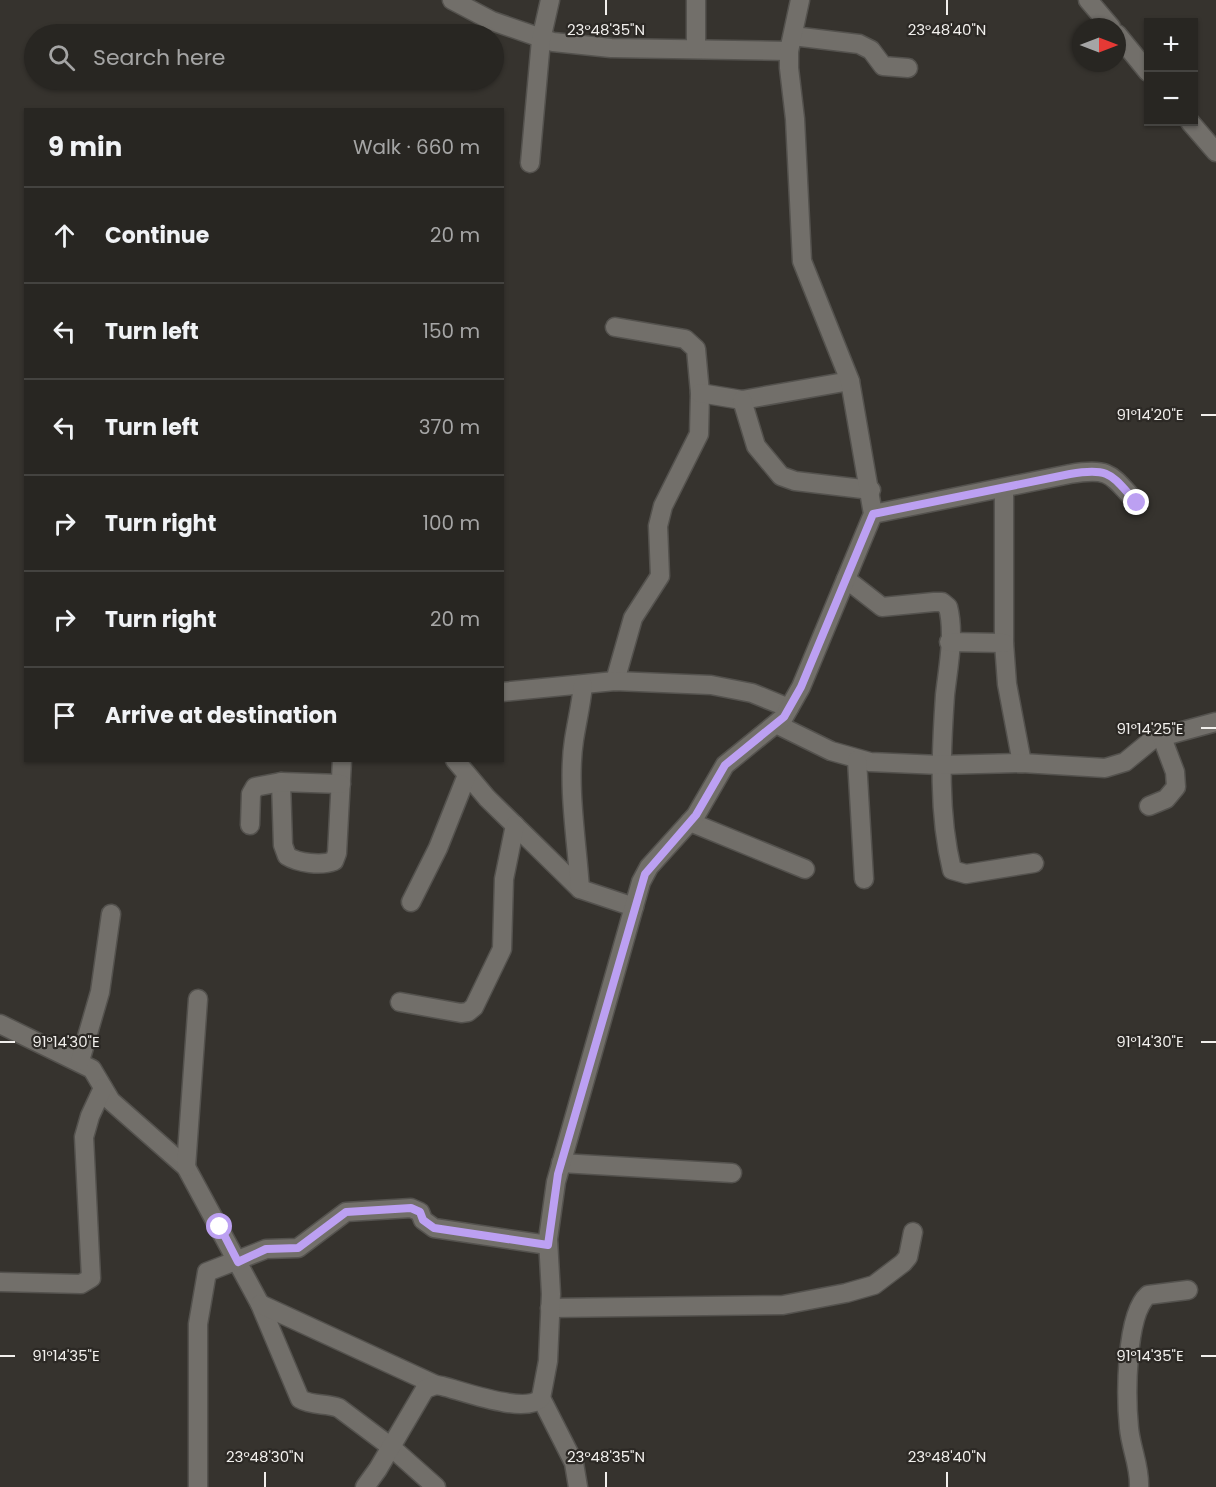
<!DOCTYPE html>
<meta charset="utf-8">
<style>
:root{--surface:#282622;--page:#34322f;--text:#f1f3f6;--muted:#a5a5a5;--line:#444340}
body{margin:0;font-family:Poppins,sans-serif;background:var(--page);color:var(--text)}
.controls{position:absolute;right:18px;top:18px;display:grid;overflow:hidden;border-radius:0px;box-shadow:0 2px 4px #0004}
.controls button{width:54px;height:54px;display:grid;place-items:center;padding:0;border:0;border-bottom:2px solid var(--line);background:var(--surface);color:var(--text);font:30px sans-serif}
.compass{position:absolute;left:1072px;top:18px;width:54px;height:54px;border-radius:50%;background:var(--surface);box-shadow:0 2px 4px #0004;rotate:90deg}
.stop{position:absolute;width:18px;height:18px;margin:-14px;border:4px solid #bca0f2;border-radius:50%;background:#fff}
.stop.end{background:#bca0f2;border-color:#fff;box-shadow:0 2px 6px #0008}
.list{margin:0;padding:0;list-style:none}
h2{display:flex;justify-content:space-between;align-items:center;height:78px;margin:0;padding:0 24px;font-size:26px}
h2 small{font-size:20px;font-weight:400;color:var(--muted)}
.list li{display:grid;grid-template-columns:39px 1fr auto;gap:18px;align-items:center;box-sizing:border-box;height:96px;padding:0 24px;border-top:2px solid var(--line)}
.list b{display:block;font-size:22px;white-space:nowrap}
.list em{font-size:20px;font-style:normal;color:var(--muted)}
.icon{flex:none;width:33px;height:33px;fill:none;stroke:currentColor;stroke-width:2;stroke-linecap:round;stroke-linejoin:round}
.map{position:relative;flex:none;width:1216px;height:1487px;overflow:hidden}
.search{position:absolute;background:var(--surface);box-shadow:0 2px 4px #0004;left:24px;top:24px;width:480px;height:66px;display:flex;align-items:center;gap:15px;box-sizing:border-box;padding:0 21px;border-radius:33px;color:var(--muted);font-size:22px}
.panel{position:absolute;background:var(--surface);box-shadow:0 2px 4px #0004;left:24px;top:108px;width:480px;height:654px;border-radius:0px}
.map>svg:first-child{display:block}
</style>
<div class="map">
<svg width="1216" height="1487" viewBox="0 0 1216 1487">
<rect width="100%" height="100%" fill="#36332e"/>
<g fill="none" stroke-linecap="round" stroke-linejoin="round">
<!-- minor casing -->
<g stroke="#54524e" stroke-width="21">
<g id="minor">
<polyline points="452,0 492,21 553,42 611,48 789,51"/>
<polyline points="1088,0 1111,27"/>
<polyline points="1117,34 1148,72"/>
<polyline points="793,36 859,44 871,50 883,66 908,68"/>
<polyline points="696,47 696,0"/>
<polyline points="1190,122 1216,152"/>
<polyline points="530,163 541,40 550,0"/>
<polyline points="615,327 685,339 696,349 700,393 699,434 663,506 658,526 660,576 633,618 615,681"/>
<polyline points="700,393 742,400 850,381"/>
<polyline points="742,400 756,446 781,476 795,481 871,490"/>
<polyline points="1004,490 1004,643 1007,684 1022,763"/>
<path d="M873 514 1070 474C1111 467 1111 475 1137 503"/>
<path d="M846 579 882 607 934 602H942L948 607C955 634 948 668 945 695 941 753 938 813 952 870L966 874 1034 863"/>
<polyline points="949,642 1004,643"/>
<polyline points="502,692 615,681 711,685 752,693 789,708"/>
<polyline points="778,725 831,751 870,762 940,765 1022,763 1105,768 1125,762 1153,739 1216,722"/>
<polyline points="455,760 487,798 580,889 634,907"/>
<polyline points="857,760 864,879"/>
<path d="M281 782 283 845 287 856C298 863 321 866 334 861L337 853 342 760"/>
<polyline points="1149,806 1166,799 1176,787 1175,772 1161,735"/>
<polyline points="690,822 805,869"/>
<polyline points="250,825 251,794 255,787 281,782 341,784"/>
<path d="M580 889C577 843 567 785 574 740 577 721 581 705 583 685"/>
<polyline points="411,902 438,848 467,775"/>
<polyline points="400,1002 461,1013 468,1012 474,1007 502,949 504,879 515,825"/>
<path d="M0 1024 92 1069 111 1101 186 1167 260 1304 300 1399C312 1406 326 1403 339 1408L391 1447 436 1487"/>
<polyline points="80,1061 100,992 111,914"/>
<polyline points="561,1163 732,1173"/>
<polyline points="186,1167 198,999"/>
<polyline points="0,1282 81,1284 91,1278 84,1137 90,1116 103,1088"/>
<polyline points="260,1304 436,1385"/>
<polyline points="550,1308 783,1305 846,1293 874,1285 903,1263 908,1257 913,1232"/>
<polyline points="541,1398 574,1463 578,1487"/>
<polyline points="198,1487 198,1324 207,1272 266,1249 298,1248 346,1212 411,1208 420,1212 423,1220 434,1228 548,1245"/>
<path d="M365 1487 378 1469 425 1389 436 1385 442 1386C463 1391 525 1415 541 1398L548 1361 551 1294 548 1239 556 1182 641 882 649 867 696 815 725 765 784 717 801 687 873 514 850 381 802 261 795 119 789 68V51L800 0"/>
<path d="M1139 1487C1140 1466 1131 1449 1129 1428 1126 1398 1125 1315 1148 1295L1188 1290"/>
</g>
</g>
<!-- minor -->
<use href="#minor" stroke="#726f6a" stroke-width="18"/>
</g>
<g fill="none" stroke-linecap="round" stroke-linejoin="round">
<!-- route -->
<path stroke="#bca0f2" stroke-width="8" d="M220 1227 238 1262 266 1249 298 1248 346 1212 411 1208 420 1212 423 1220 434 1228 548 1245 558 1174 645 874 696 815 725 765 784 717 801 687 873 514 1070 474C1111 467 1111 475 1137 503"/>
</g>
<!-- ticks -->
<path fill="none" stroke="#f1efec" stroke-width="2" d="M606 0V15M947 0V15M1201 415H1216M1201 728H1216M0 1042H15M1201 1042H1216M0 1356H15M1201 1356H1216M265 1472V1487M606 1472V1487M947 1472V1487"/>
<g font-size="15" text-anchor="middle" fill="#f1efec" stroke="#2c2925" stroke-width="4.5" stroke-linejoin="round" paint-order="stroke">
<text x="606" y="35">23°48'35"N</text>
<text x="947" y="35">23°48'40"N</text>
<text x="1150" y="420">91°14'20"E</text>
<text x="1150" y="734">91°14'25"E</text>
<text x="1150" y="1047">91°14'30"E</text>
<text x="66" y="1047">91°14'30"E</text>
<text x="1150" y="1361">91°14'35"E</text>
<text x="66" y="1361">91°14'35"E</text>
<text x="265" y="1462">23°48'30"N</text>
<text x="606" y="1462">23°48'35"N</text>
<text x="947" y="1462">23°48'40"N</text>
</g>
</svg>
<div class="controls">
<button>+</button>
<button>−</button>
</div>
<svg class="compass" viewBox="-18 -18 36 36"><path d="M0-13l5 13h-10z" fill="#e53935"/><path d="M0 13l5-13h-10z" fill="#a5a5a5"/></svg>
<div class="stop" style="left:220px;top:1227px"></div>
<div class="stop end" style="left:1137px;top:503px"></div>
<div class="search"><svg class="icon" aria-label="search" viewBox="0 0 24 24"><circle cx="10" cy="10" r="6"/><path d="M15 15l6 6"/></svg>Search here</div>
<section class="panel">
<h2>9 min<small>Walk · 660 m</small></h2>
<ul class="list">
<li><svg class="icon" aria-label="ahead" viewBox="0 0 24 24"><path d="M12 20V5M6 11l6-6 6 6"/></svg><div><b>Continue</b></div><em>20 m</em></li>
<li><svg class="icon" aria-label="left" viewBox="0 0 24 24"><path d="M17 20v-9H6M10 6l-5 5 5 5"/></svg><div><b>Turn left</b></div><em>150 m</em></li>
<li><svg class="icon" aria-label="left" viewBox="0 0 24 24"><path d="M17 20v-9H6M10 6l-5 5 5 5"/></svg><div><b>Turn left</b></div><em>370 m</em></li>
<li><svg class="icon" aria-label="right" viewBox="0 0 24 24"><path d="M7 20v-9h11M14 6l5 5-5 5"/></svg><div><b>Turn right</b></div><em>100 m</em></li>
<li><svg class="icon" aria-label="right" viewBox="0 0 24 24"><path d="M7 20v-9h11M14 6l5 5-5 5"/></svg><div><b>Turn right</b></div><em>20 m</em></li>
<li><svg class="icon" aria-label="arrive" viewBox="0 0 24 24"><path d="M6 21V4h12l-3 4 3 4H6"/></svg><div><b>Arrive at destination</b></div></li>
</ul>
</section>
</div>
